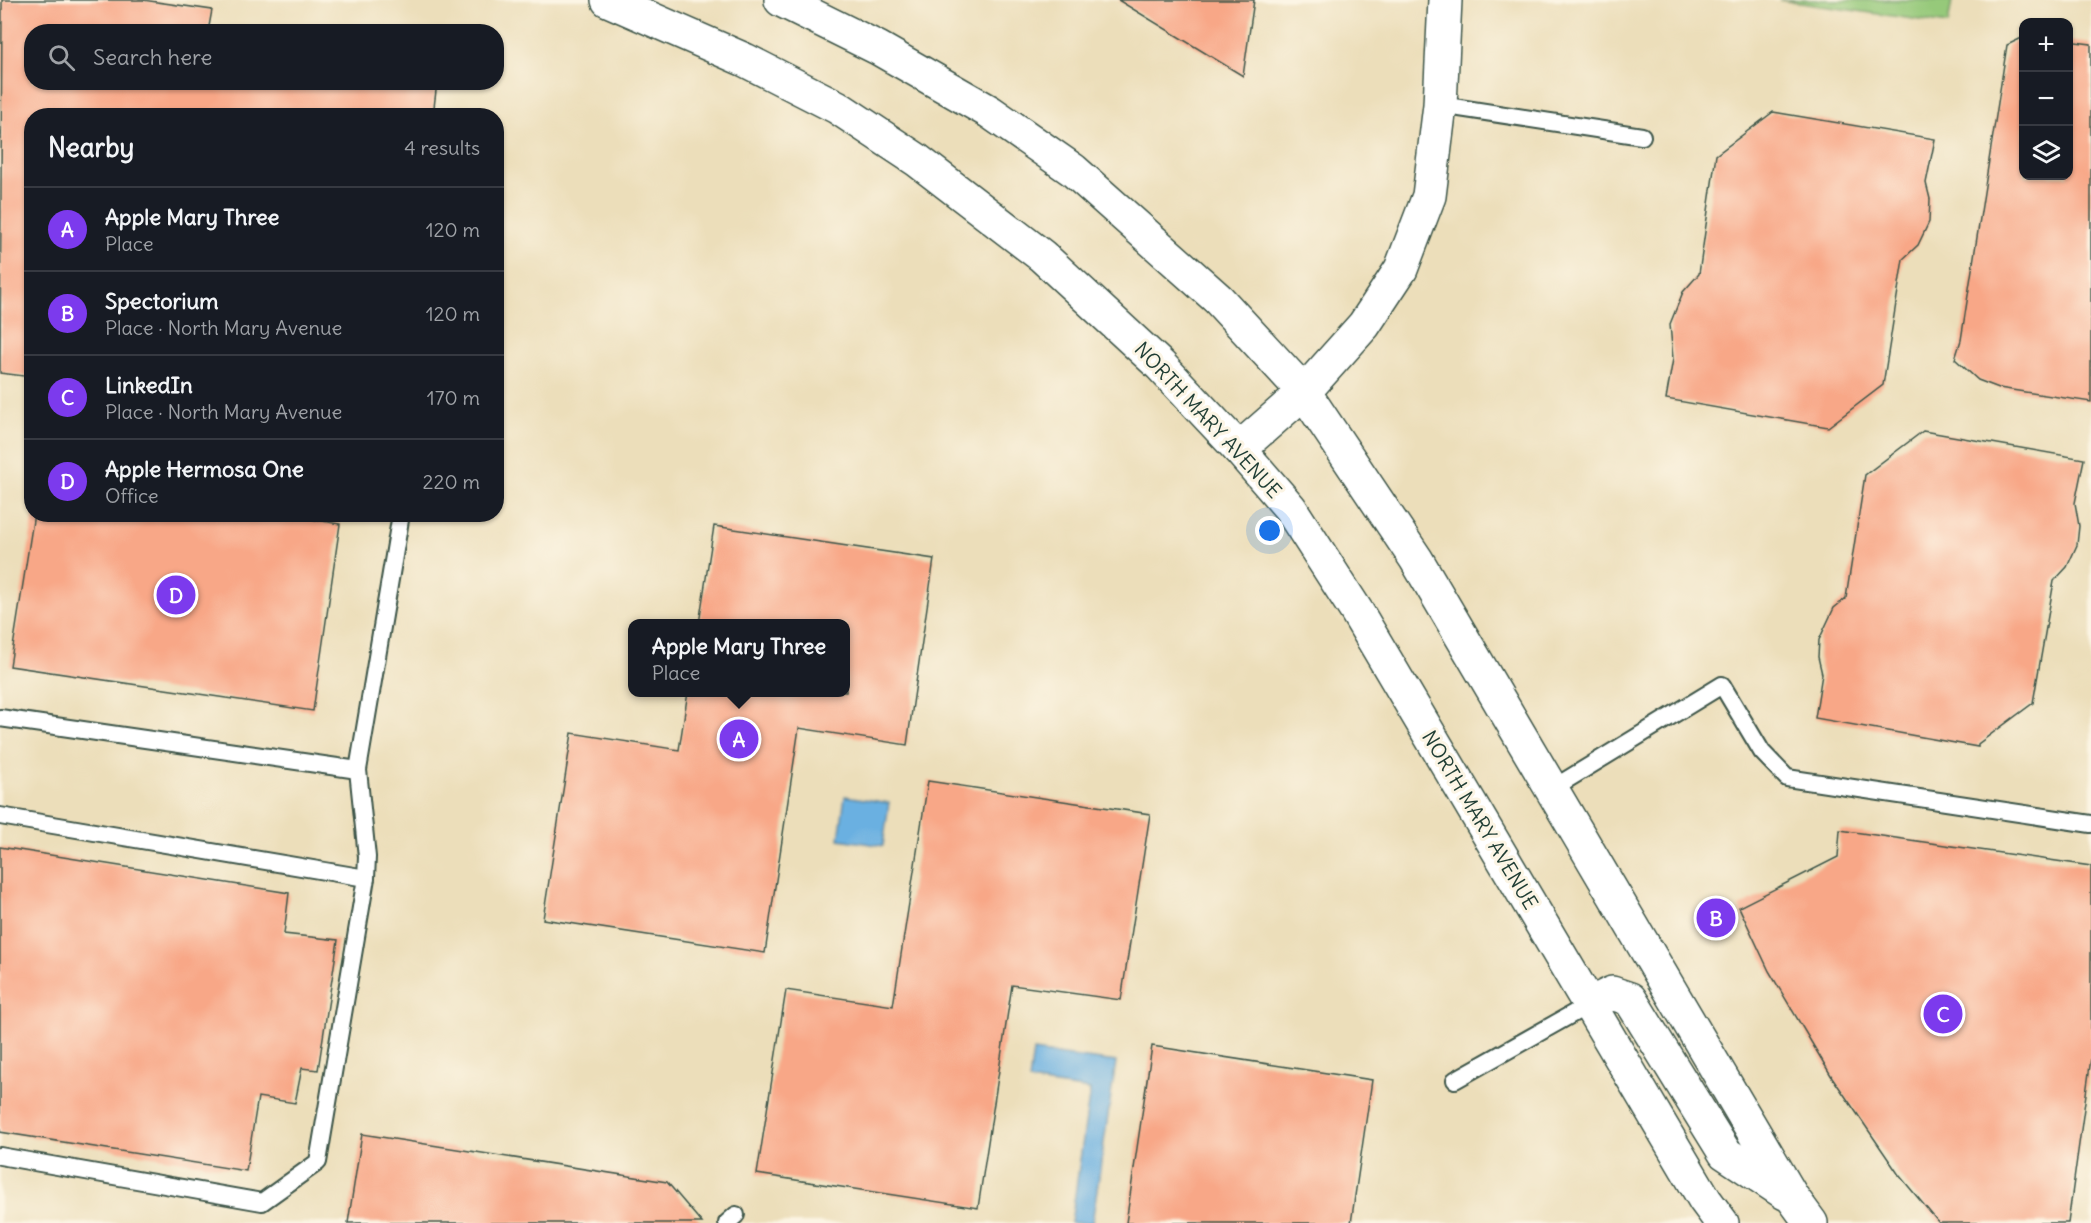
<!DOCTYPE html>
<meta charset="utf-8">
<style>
:root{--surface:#171b24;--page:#242831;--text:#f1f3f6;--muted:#9ea1a6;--line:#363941;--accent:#7c3aed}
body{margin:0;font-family:Delius,sans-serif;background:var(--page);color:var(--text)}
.controls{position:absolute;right:18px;top:18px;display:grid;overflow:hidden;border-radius:12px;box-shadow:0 2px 4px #0004}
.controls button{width:54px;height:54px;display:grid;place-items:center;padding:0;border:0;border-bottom:2px solid var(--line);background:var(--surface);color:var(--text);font:30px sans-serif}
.you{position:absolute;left:1270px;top:531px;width:21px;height:21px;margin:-15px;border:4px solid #fff;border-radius:50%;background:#1a73e8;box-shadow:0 0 0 9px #1a73e833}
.badge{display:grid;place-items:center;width:39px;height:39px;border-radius:50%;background:var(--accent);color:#fff;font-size:20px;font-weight:700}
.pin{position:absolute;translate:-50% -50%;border:3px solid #fff;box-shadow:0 2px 6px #0006}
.popup{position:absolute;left:628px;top:619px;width:222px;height:78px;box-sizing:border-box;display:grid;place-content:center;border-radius:12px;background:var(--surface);filter:drop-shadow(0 2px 4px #0005);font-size:20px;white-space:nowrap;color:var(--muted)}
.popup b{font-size:22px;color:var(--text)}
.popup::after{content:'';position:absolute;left:50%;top:100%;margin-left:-12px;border:12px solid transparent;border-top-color:var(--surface)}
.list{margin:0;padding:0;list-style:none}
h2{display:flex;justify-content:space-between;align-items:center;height:78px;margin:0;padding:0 24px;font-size:26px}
h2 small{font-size:20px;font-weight:400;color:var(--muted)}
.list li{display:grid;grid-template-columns:39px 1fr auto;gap:18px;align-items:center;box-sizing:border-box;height:84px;padding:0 24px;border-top:2px solid var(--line)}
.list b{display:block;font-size:22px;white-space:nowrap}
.list p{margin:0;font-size:20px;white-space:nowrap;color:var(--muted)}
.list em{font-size:20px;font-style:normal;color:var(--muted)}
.icon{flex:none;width:33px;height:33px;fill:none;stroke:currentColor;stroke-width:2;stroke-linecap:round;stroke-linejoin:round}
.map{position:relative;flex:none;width:2091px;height:1223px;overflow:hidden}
.search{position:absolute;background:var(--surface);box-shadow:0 2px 4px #0004;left:24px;top:24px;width:480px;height:66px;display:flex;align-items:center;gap:15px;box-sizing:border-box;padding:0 21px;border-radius:24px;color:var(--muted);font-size:22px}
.panel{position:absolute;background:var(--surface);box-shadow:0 2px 4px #0004;left:24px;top:108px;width:480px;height:414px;border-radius:24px}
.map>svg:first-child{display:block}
</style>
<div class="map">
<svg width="2091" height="1223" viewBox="0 0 2091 1223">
<rect width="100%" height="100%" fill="#fcf5e5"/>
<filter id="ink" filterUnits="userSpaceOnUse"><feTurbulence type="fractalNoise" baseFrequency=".0167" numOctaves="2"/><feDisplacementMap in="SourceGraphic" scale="12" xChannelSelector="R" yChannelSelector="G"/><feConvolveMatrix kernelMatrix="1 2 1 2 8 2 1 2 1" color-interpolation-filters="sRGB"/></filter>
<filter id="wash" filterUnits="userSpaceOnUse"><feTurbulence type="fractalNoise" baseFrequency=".008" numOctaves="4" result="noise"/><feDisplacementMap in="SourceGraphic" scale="24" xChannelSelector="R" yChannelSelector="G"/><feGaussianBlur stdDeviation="1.35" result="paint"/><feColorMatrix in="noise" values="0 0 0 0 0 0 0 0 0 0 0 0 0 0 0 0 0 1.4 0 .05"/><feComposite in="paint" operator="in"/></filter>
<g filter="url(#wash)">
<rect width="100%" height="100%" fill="#ecdeba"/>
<!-- green -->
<polygon fill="#96c97a" stroke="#5a8357" stroke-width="1.5" points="1780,0 1952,0 1948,24"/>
<!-- water -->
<g fill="#6ab0e1" stroke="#44768a" stroke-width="1.5">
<polygon points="845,796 889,803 883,846 839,839"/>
<polygon points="1033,1051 1116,1062 1092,1223 1071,1223 1090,1090 1029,1081"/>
</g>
<g id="blocks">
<!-- building -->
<g fill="#f8a787">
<polygon points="2,0 143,0 212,10 208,32 32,32 32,82 228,82 281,88 282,82 437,82 433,116 32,116 32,377 0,373"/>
<polygon points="1118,0 1254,0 1243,76"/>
<polygon points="2024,37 2024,176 2068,176 2068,41 2091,44 2091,402 1999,388 1978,380 1955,359 1961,340 2007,45"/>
<polygon points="1773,112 1935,139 1926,183 1930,199 1929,222 1918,245 1903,259 1883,385 1828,427 1666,399 1673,359 1670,324 1683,292 1699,274 1716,155"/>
<polygon points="1923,431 2084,459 2075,503 2079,526 2077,545 2067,567 2054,581 2033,703 1978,744 1978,747 1815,718 1822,674 1818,657 1819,640 1834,608 1846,598 1865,475"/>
<polygon points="34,514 281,514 340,524 313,711 10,666"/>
<polygon points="714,526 934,559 907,745 799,728 765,953 543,919 572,733 679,750 688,692 846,692 846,624 699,624"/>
<polygon points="928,781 1150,814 1121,1000 1012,985 978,1208 757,1174 786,990 893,1006"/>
<polygon points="1840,830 2091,866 2091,1058 2068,1223 1939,1223 1899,1175 1832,1077 1769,971 1739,907 1838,857"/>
<polygon points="0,847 289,893 284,934 338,940 318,1070 302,1068 295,1103 258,1097 246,1171 0,1132"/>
<polygon points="1152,1046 1372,1080 1351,1223 1126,1223"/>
<polygon points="362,1134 667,1182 702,1223 348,1223"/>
</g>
</g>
</g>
<g filter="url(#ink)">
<use href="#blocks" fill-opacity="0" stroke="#3e5548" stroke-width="1.5"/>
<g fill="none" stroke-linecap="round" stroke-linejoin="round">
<!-- lane casing -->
<g stroke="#3e5548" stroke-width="20">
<g id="lane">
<polyline points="1440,105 1642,136"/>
<polyline points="0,718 358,770"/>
<polyline points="1550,790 1722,685 1762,752 1787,778 2091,824"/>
<polyline points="0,816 366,878"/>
<polyline points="1455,1080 1590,1004"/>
<polyline points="0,1156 262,1202 318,1162 366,878 367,857 358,770 401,514"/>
<polyline points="727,1223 736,1215"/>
</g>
</g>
<!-- street casing -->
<g stroke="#3e5548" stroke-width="36">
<polyline id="street" points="1239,449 1304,392 1364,325 1401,269 1429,196 1440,105 1445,0"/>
</g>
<!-- secondary casing -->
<g stroke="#3e5548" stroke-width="36">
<g id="secondary">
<polyline points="608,0 745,60 837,107 917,160 1042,256 1160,365 1239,449 1290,508 1357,612 1705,1200 1722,1223"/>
<polyline points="781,0 878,48 990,112 1073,170 1218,299 1304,392 1416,559 1792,1197 1811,1223"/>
<polyline points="1590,1004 1612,993 1630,999 1725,1153 1785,1193"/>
</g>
</g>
<!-- lane -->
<use href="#lane" stroke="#fff" stroke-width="16"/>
<!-- street -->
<use href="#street" stroke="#fff" stroke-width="33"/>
<!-- secondary -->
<use href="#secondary" stroke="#fff" stroke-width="33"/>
</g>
</g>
<g text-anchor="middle" stroke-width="6" stroke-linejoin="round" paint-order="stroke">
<!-- street labels -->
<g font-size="20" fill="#1f3d34" stroke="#fcf5e5">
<text transform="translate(1208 420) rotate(47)" y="7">NORTH MARY AVENUE</text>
<text transform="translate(1480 820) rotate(59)" y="7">NORTH MARY AVENUE</text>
</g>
</g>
</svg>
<div class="controls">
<button>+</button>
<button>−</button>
<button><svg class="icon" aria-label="layers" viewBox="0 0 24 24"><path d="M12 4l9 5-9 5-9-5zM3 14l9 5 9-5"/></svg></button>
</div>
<div class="you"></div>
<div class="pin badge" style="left:739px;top:739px">A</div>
<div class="popup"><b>Apple Mary Three</b>Place</div>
<div class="pin badge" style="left:1716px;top:918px">B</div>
<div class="pin badge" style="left:1943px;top:1014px">C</div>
<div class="pin badge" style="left:176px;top:595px">D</div>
<div class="search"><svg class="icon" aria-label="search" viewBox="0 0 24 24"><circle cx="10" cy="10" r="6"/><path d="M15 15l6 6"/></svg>Search here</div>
<section class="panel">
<h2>Nearby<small>4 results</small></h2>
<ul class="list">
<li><span class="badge">A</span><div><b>Apple Mary Three</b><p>Place</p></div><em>120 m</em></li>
<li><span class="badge">B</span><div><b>Spectorium</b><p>Place · North Mary Avenue</p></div><em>120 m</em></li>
<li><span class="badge">C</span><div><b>LinkedIn</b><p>Place · North Mary Avenue</p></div><em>170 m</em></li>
<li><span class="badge">D</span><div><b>Apple Hermosa One</b><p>Office</p></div><em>220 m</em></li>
</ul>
</section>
</div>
